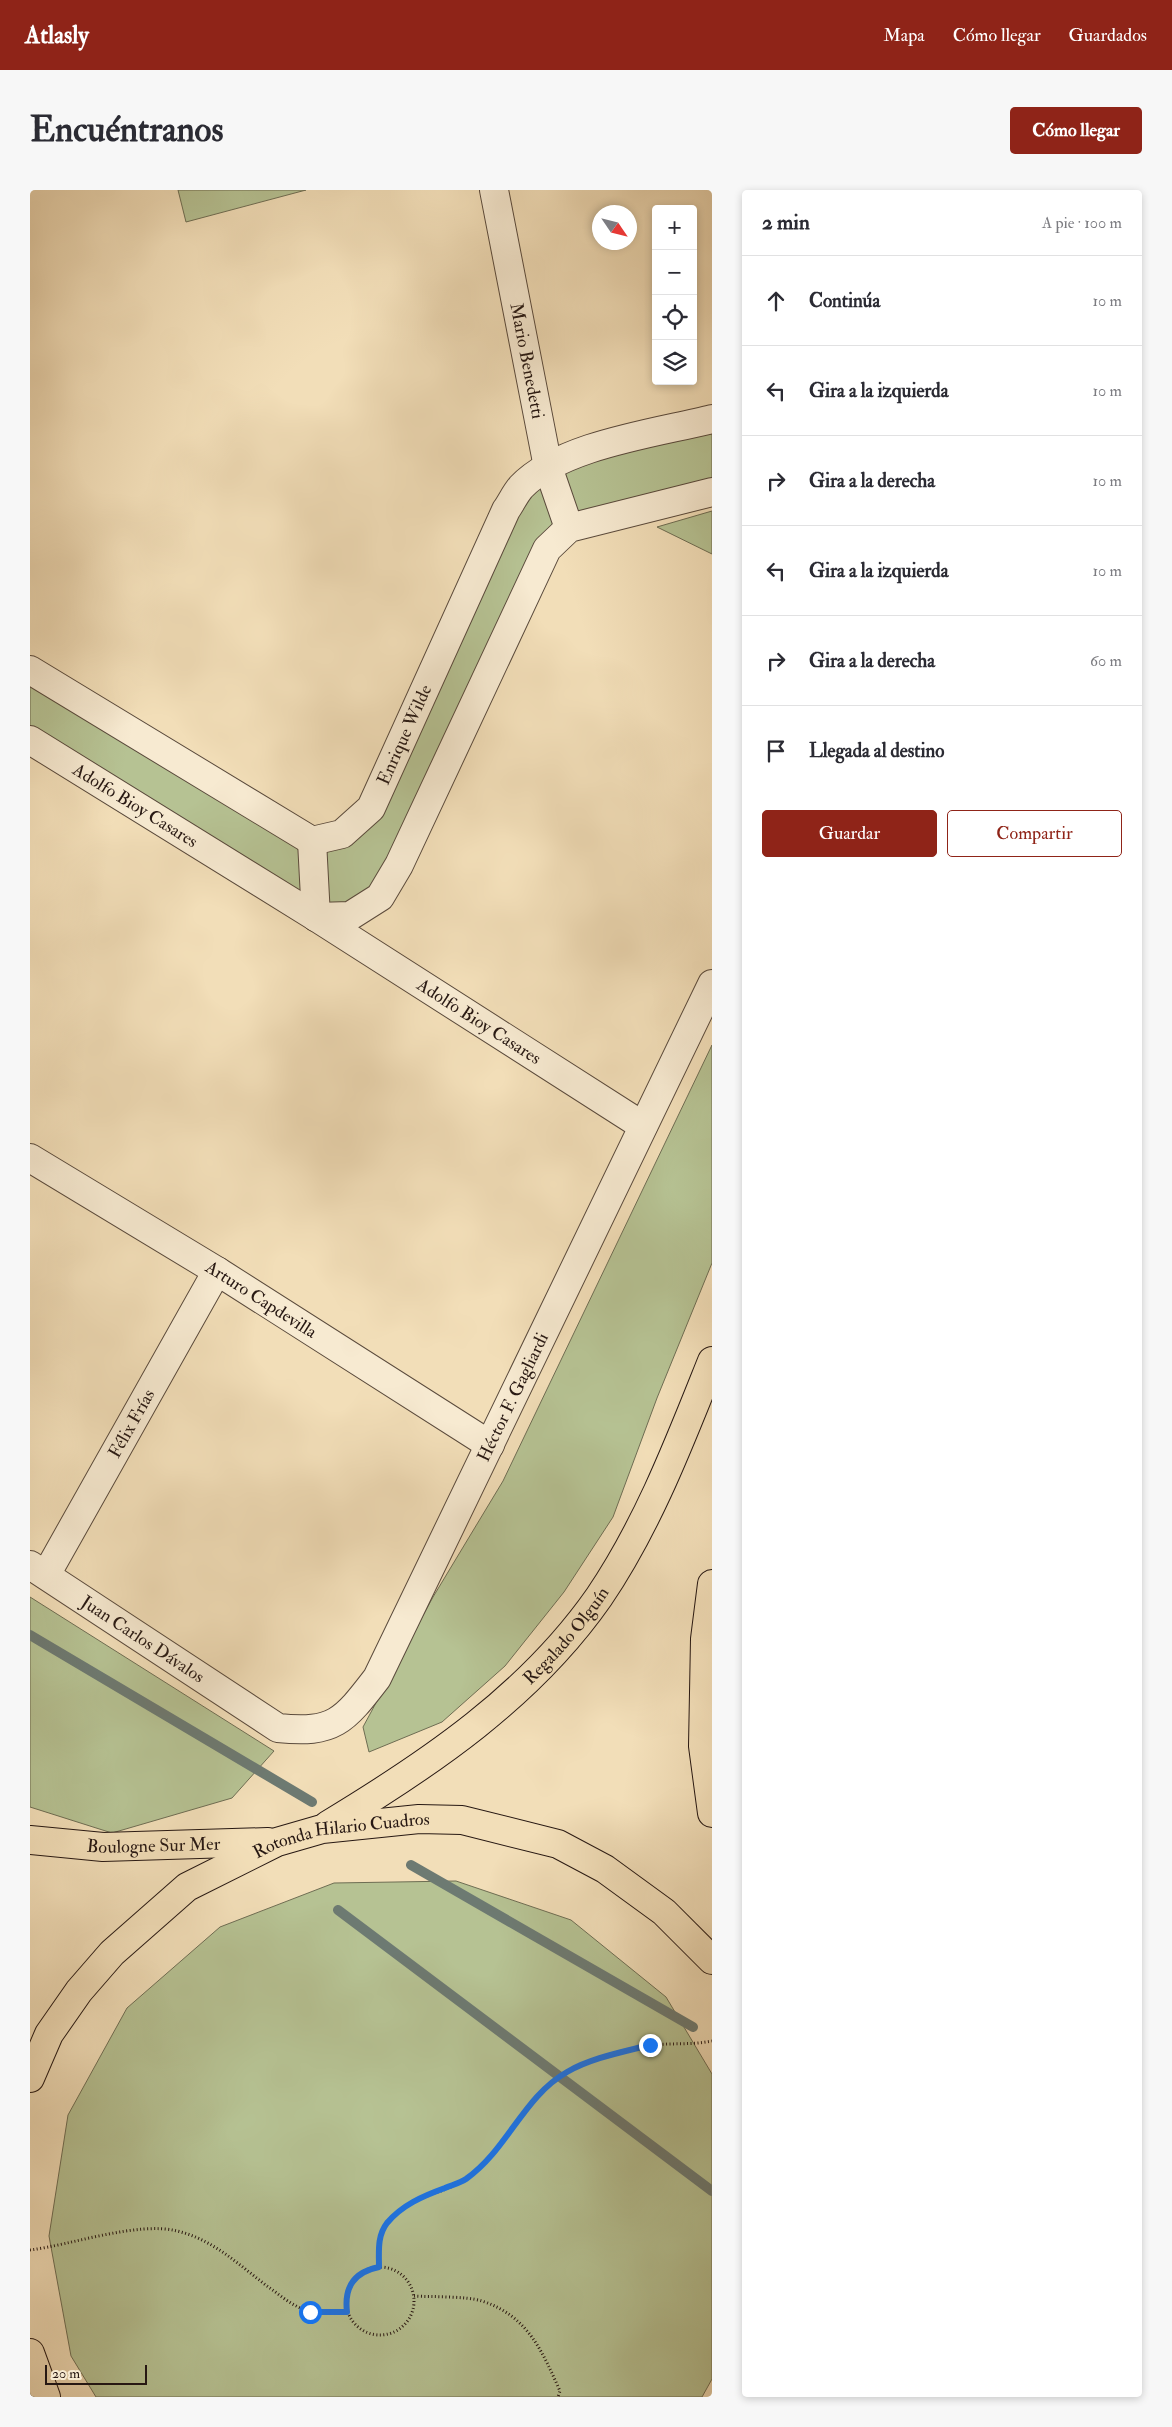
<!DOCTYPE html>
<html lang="es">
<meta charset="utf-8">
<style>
:root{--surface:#fff;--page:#f7f7f7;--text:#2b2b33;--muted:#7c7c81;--line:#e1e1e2;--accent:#8f2418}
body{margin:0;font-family:"IM FELL Double Pica",serif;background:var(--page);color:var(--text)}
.controls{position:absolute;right:15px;top:15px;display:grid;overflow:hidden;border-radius:5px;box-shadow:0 2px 8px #0003}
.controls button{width:45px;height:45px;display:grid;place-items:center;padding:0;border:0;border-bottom:1px solid var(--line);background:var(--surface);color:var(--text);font:25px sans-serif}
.compass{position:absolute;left:562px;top:15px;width:45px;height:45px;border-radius:50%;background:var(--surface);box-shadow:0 2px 8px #0003;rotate:125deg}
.scale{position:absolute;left:15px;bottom:12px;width:102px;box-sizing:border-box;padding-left:5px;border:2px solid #271813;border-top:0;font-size:14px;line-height:18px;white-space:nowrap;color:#271813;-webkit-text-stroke:4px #f7ead1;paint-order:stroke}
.stop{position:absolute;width:15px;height:15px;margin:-11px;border:4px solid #1a73e8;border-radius:50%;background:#fff}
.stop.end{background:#1a73e8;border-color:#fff;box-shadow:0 1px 5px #0008}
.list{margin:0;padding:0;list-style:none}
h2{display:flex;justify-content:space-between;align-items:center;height:65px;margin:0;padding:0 20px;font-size:21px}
h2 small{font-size:16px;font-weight:400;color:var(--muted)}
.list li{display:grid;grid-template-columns:32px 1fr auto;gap:15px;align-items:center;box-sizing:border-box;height:90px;padding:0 20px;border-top:1px solid var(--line)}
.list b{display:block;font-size:19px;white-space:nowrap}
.list em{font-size:16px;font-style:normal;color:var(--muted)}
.actions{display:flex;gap:10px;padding:15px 20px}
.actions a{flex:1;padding:11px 0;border:1px solid var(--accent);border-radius:5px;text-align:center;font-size:18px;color:var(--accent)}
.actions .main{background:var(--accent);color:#fff}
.icon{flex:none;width:28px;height:28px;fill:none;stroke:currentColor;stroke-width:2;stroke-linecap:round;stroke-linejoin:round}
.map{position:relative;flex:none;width:682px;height:2207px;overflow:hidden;border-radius:5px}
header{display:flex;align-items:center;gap:30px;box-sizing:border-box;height:70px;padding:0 25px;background:var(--accent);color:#fff}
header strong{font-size:24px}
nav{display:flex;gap:28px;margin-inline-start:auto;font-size:18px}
.intro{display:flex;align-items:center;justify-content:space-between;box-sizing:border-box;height:120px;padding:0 30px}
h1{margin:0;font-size:35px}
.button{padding:12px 22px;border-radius:5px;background:var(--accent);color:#fff;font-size:18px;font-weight:700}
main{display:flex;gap:30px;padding:0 30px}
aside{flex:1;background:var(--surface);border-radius:5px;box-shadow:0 2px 8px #0003}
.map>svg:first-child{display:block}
</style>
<header>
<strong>Atlasly</strong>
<nav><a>Mapa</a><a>Cómo llegar</a><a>Guardados</a></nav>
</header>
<div class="intro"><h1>Encuéntranos</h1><a class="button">Cómo llegar</a></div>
<main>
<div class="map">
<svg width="682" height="2207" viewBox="0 0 682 2207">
<rect width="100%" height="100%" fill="#f2deb8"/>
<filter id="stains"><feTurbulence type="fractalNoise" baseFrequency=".004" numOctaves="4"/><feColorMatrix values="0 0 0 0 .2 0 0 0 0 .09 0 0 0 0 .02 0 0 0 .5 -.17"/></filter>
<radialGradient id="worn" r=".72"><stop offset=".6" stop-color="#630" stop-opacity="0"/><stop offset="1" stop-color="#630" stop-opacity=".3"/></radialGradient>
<!-- green -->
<g fill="#b6c293" stroke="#6e6d53">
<polygon points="148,0 276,0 156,32"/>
<polygon points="682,229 682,302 539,338 350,707 286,727 0,550 0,480 282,651 312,644 491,297"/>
<polygon points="682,321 682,364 627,337"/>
<polygon points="682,855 682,1073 627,1208 583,1327 534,1402 475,1476 412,1532 339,1562 333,1537 403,1407 473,1291"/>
<polygon points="0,1407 244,1561 202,1608 82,1643 0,1617"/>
<polygon points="426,1691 541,1730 636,1807 682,1884 682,2189 672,2207 66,2207 41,2166 19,2046 38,1925 97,1818 190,1737 304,1693"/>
</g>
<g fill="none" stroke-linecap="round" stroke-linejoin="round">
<!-- stream -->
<g stroke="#6d7a72" stroke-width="10">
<polyline points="0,1445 282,1612"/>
<polyline points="381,1675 663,1837"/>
<polyline points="308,1720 682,2001"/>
</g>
<!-- minor casing -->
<g stroke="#5a4a3c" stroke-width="30">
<g id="minor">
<path id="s1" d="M464 0 518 277 539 338"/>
<path id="s2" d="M0 480 282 651 312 644 341 618 476 320C481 313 485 304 491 297 531 255 626 243 682 229"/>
<path id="s3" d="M0 550 286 727 613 936"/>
<polyline points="282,651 286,727"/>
<polyline points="286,727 320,726 350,707 369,675 517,359 539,338 682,302"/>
<path id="s4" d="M0 968 187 1081 460 1255"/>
<path id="s5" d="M0 1375 248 1538C304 1544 314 1531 347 1488L682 794"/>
<path id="s6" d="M16 1385 187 1081"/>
</g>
</g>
<!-- major casing -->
<g stroke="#271813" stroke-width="30">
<g id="major">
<polyline points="682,1394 675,1449 673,1556 682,1623"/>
<path id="s7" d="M298 1635C399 1574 500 1506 569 1407 618 1335 650 1251 682 1171"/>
<path id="s8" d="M0 1650 73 1657 238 1652"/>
<path id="s9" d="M0 1888 19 1844 49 1801 82 1763 157 1697 247 1652 292 1639 389 1629 432 1630 528 1654 575 1679 634 1722 682 1770"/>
<polyline points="0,2163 16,2207"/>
</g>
</g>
<!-- path -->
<g stroke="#271813" stroke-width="3" stroke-dasharray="1 2.5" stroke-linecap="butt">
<path d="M0 2060C41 2055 108 2031 147 2041 182 2049 208 2074 237 2096 250 2105 263 2117 279 2121 290 2124 305 2122 317 2122"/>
<path d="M349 2077C349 2062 347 2047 357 2034 381 2003 409 2007 435 1989 478 1961 495 1902 539 1881 561 1870 597 1858 622 1855 642 1853 662 1855 682 1851"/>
<circle cx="350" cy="2111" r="34"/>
<path d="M384 2106C402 2107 436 2106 452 2111 498 2126 512 2161 530 2201L528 2207"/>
</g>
<!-- minor -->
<use href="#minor" stroke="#f7ead1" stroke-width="28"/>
<!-- major -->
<use href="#major" stroke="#f2deb8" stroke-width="28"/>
</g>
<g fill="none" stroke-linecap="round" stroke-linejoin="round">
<!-- route -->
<path stroke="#1a73e8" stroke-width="6" d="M280 2122H317C314 2097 324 2082 349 2077 349 2062 347 2046 357 2033 372 2015 393 2006 415 1998 422 1995 430 1993 436 1989 478 1959 493 1907 537 1882 561 1868 593 1862 620 1855"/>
</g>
<g text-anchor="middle" stroke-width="5" stroke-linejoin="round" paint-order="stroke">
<!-- street labels -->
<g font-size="18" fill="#271813" stroke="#f7ead1">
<text dy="6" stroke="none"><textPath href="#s1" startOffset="174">Mario Benedetti</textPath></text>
<text dy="6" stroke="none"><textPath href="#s2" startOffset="480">Enrique Wilde</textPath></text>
<text dy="6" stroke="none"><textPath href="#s3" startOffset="124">Adolfo Bioy Casares</textPath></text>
<text dy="6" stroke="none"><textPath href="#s3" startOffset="530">Adolfo Bioy Casares</textPath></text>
<text dy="6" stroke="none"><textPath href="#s4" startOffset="271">Arturo Capdevilla</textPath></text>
<text dy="6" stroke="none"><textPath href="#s5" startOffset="728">Héctor F. Gagliardi</textPath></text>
<text dy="6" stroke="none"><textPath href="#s6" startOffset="174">Félix Frías</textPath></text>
<text dy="6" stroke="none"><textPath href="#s7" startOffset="306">Regalado Olguín</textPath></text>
<text dy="6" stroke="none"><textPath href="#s5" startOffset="135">Juan Carlos Dávalos</textPath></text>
<text dy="6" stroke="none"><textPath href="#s9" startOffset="416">Rotonda Hilario Cuadros</textPath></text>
<text dy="6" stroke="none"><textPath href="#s8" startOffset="124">Boulogne Sur Mer</textPath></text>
</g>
</g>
<rect width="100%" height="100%" filter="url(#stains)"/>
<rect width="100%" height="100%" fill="url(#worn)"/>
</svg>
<div class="controls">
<button>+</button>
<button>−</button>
<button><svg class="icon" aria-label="locate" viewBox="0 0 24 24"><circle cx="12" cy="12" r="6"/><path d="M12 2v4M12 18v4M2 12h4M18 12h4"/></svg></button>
<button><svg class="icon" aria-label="layers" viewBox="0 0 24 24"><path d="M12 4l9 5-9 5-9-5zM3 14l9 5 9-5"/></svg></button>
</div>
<svg class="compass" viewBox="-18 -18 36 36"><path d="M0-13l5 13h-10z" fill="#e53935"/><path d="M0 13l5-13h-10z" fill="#7c7c81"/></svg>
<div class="scale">20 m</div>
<div class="stop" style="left:280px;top:2122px"></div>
<div class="stop end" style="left:620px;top:1855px"></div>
</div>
<aside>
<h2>2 min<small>A pie · 100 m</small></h2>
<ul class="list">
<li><svg class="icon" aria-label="ahead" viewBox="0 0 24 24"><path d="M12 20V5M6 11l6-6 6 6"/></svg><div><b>Continúa</b></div><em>10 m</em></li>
<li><svg class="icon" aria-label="left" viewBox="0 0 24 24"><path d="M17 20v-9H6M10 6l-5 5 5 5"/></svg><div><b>Gira a la izquierda</b></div><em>10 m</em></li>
<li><svg class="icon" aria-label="right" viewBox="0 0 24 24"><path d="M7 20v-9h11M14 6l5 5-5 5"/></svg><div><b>Gira a la derecha</b></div><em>10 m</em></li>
<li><svg class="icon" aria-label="left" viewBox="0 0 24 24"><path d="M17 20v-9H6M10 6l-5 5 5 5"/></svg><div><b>Gira a la izquierda</b></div><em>10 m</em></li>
<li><svg class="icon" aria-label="right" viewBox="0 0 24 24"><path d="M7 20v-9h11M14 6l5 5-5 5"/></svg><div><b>Gira a la derecha</b></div><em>60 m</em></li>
<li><svg class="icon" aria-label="arrive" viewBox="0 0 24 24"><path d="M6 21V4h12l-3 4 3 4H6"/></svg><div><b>Llegada al destino</b></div></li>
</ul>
<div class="actions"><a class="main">Guardar</a><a>Compartir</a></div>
</aside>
</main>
